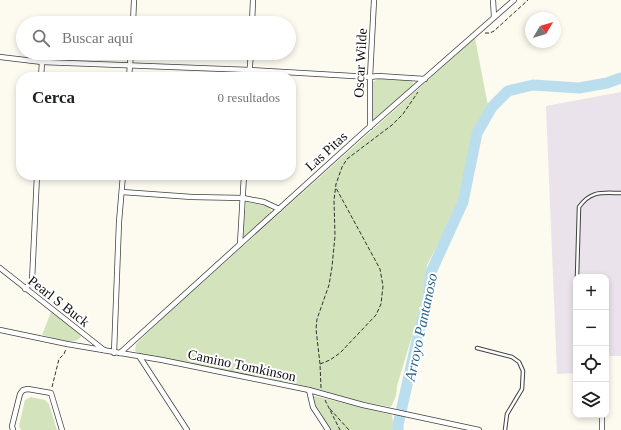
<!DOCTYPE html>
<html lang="es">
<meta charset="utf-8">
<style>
:root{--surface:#fff;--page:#f6f6f6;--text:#202124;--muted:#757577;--line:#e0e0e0}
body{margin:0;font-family:"Times New Roman",serif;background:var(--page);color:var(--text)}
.controls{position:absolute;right:12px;bottom:12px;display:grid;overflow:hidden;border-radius:8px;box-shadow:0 2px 6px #0003}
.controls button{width:36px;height:36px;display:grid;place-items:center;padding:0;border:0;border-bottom:1px solid var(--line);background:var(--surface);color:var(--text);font:20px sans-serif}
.compass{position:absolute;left:525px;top:12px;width:36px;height:36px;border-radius:50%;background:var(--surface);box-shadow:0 2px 6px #0003;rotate:52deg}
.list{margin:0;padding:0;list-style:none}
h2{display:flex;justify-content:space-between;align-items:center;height:52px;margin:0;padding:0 16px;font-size:17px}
h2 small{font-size:13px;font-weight:400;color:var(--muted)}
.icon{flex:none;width:22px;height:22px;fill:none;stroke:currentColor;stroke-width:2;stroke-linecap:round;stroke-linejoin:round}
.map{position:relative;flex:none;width:621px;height:430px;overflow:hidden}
.search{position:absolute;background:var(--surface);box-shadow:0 2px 6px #0003;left:16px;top:16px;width:280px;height:44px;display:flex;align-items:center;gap:10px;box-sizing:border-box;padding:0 14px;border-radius:22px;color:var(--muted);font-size:15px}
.panel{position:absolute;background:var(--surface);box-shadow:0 2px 6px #0003;left:16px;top:72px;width:280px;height:108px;border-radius:16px}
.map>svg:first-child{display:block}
</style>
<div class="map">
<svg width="621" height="430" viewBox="0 0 621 430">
<rect width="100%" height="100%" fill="#fdfaf0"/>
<!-- industrial -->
<polygon fill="#eae3eb" points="621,92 621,356 606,356 606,277 576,277 576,373 557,374 546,106"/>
<!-- green -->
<g fill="#d3e4bd">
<polygon points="475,38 488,106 476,135 471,162 458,203 448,225 427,265 421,306 397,386 396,396 391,407 357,401 138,353 135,351 136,344 163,318"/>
<polygon points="379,78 409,79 412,81 414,85 373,121 372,119 372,86 373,82"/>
<polygon points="246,202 266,206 269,207 272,212 270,214 244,237 243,234"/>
<path d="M51 312 79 332 81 337C73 347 53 337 42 335Z"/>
<polygon points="315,396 392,415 394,430 331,430 312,399 312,397"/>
<polygon points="31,397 45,400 49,404 57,430 21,430 19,426 25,400"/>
</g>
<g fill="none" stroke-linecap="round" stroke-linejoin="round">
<!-- river -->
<polyline stroke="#badeee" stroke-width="11" points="398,430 398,425 419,331 427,303 431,272 463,202 477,133 492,107 508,91 533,85 579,88 607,83 621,78"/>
<!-- service casing -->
<g stroke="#404040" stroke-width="4.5">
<g id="service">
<path d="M577 277 579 207C591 190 602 193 621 193"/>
<polyline points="477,348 512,357 519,362 523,371 522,389 507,414 505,430"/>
</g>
</g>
<!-- minor casing -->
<g stroke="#404040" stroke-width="6">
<g id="minor">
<polyline points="493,0 494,17"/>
<polyline points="133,23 134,0"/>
<polyline points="252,23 253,0"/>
<polyline points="0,57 42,62 250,70 370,77 378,76 425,79"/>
<polyline points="41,77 42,62"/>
<polyline points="129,77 131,53"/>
<polyline points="249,77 251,53"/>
<polyline points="370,127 370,77 374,0"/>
<polyline points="122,192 192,197 243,198 264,202 279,209"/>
<polyline points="240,244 244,175"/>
<polyline points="0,268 104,350"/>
<polyline points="25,289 32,281 37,175"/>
<polyline points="0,330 67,344 162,360 309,390 363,405 479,430"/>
<polyline points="114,353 119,222 123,175"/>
<polyline points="120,353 365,131 514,0"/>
<polyline points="139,356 187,430"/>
<polyline points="309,390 313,407 328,430"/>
<polyline points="602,415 602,430"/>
<polyline points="13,430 12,426 20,394 23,390 28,389 51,393 62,430"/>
</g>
</g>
<!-- path -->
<g stroke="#2f2f2f" stroke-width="1" stroke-dasharray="4 2" stroke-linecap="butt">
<polyline points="485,33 490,33 494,31 528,0"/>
<polyline points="320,364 330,360 340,353 376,315 381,304 383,286 380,269 336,188"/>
<polyline points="52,387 59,359 64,354 66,349"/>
<polyline points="321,388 320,364 316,329 317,319 329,285 332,267 335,236 334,200 336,184 342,167 347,159 392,125 403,114 418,92"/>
<polyline points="325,400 340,430"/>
<polyline points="330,409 349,430"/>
</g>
<!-- service -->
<use href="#service" stroke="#fff" stroke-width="2.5"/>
<!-- minor -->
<use href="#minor" stroke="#fff" stroke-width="4.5"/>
</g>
<g text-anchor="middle" stroke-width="4" stroke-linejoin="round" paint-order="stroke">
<!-- street labels -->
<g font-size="14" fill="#0d0d0d" stroke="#fff">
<text transform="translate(360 63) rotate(-87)" y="5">Oscar Wilde</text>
<text transform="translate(326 151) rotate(-42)" y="5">Las Pitas</text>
<text transform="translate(59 301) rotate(38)" y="5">Pearl S Buck</text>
<text transform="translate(242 365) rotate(12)" y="5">Camino Tomkinson</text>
</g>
<!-- water labels -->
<g font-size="15" font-style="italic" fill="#266790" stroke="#fff">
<text transform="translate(421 327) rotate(-78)" y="5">Arroyo Pantanoso</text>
</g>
</g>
</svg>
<div class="controls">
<button>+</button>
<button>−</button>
<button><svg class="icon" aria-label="locate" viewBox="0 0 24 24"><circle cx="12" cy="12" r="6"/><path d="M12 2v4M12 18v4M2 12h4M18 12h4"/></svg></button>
<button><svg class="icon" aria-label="layers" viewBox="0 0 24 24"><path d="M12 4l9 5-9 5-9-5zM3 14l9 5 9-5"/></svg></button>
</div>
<svg class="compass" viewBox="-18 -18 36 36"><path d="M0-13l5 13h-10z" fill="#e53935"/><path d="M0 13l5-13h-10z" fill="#757577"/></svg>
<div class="search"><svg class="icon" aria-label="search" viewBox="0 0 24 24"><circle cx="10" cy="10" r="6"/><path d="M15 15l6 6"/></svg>Buscar aquí</div>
<section class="panel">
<h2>Cerca<small>0 resultados</small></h2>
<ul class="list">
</ul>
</section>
</div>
